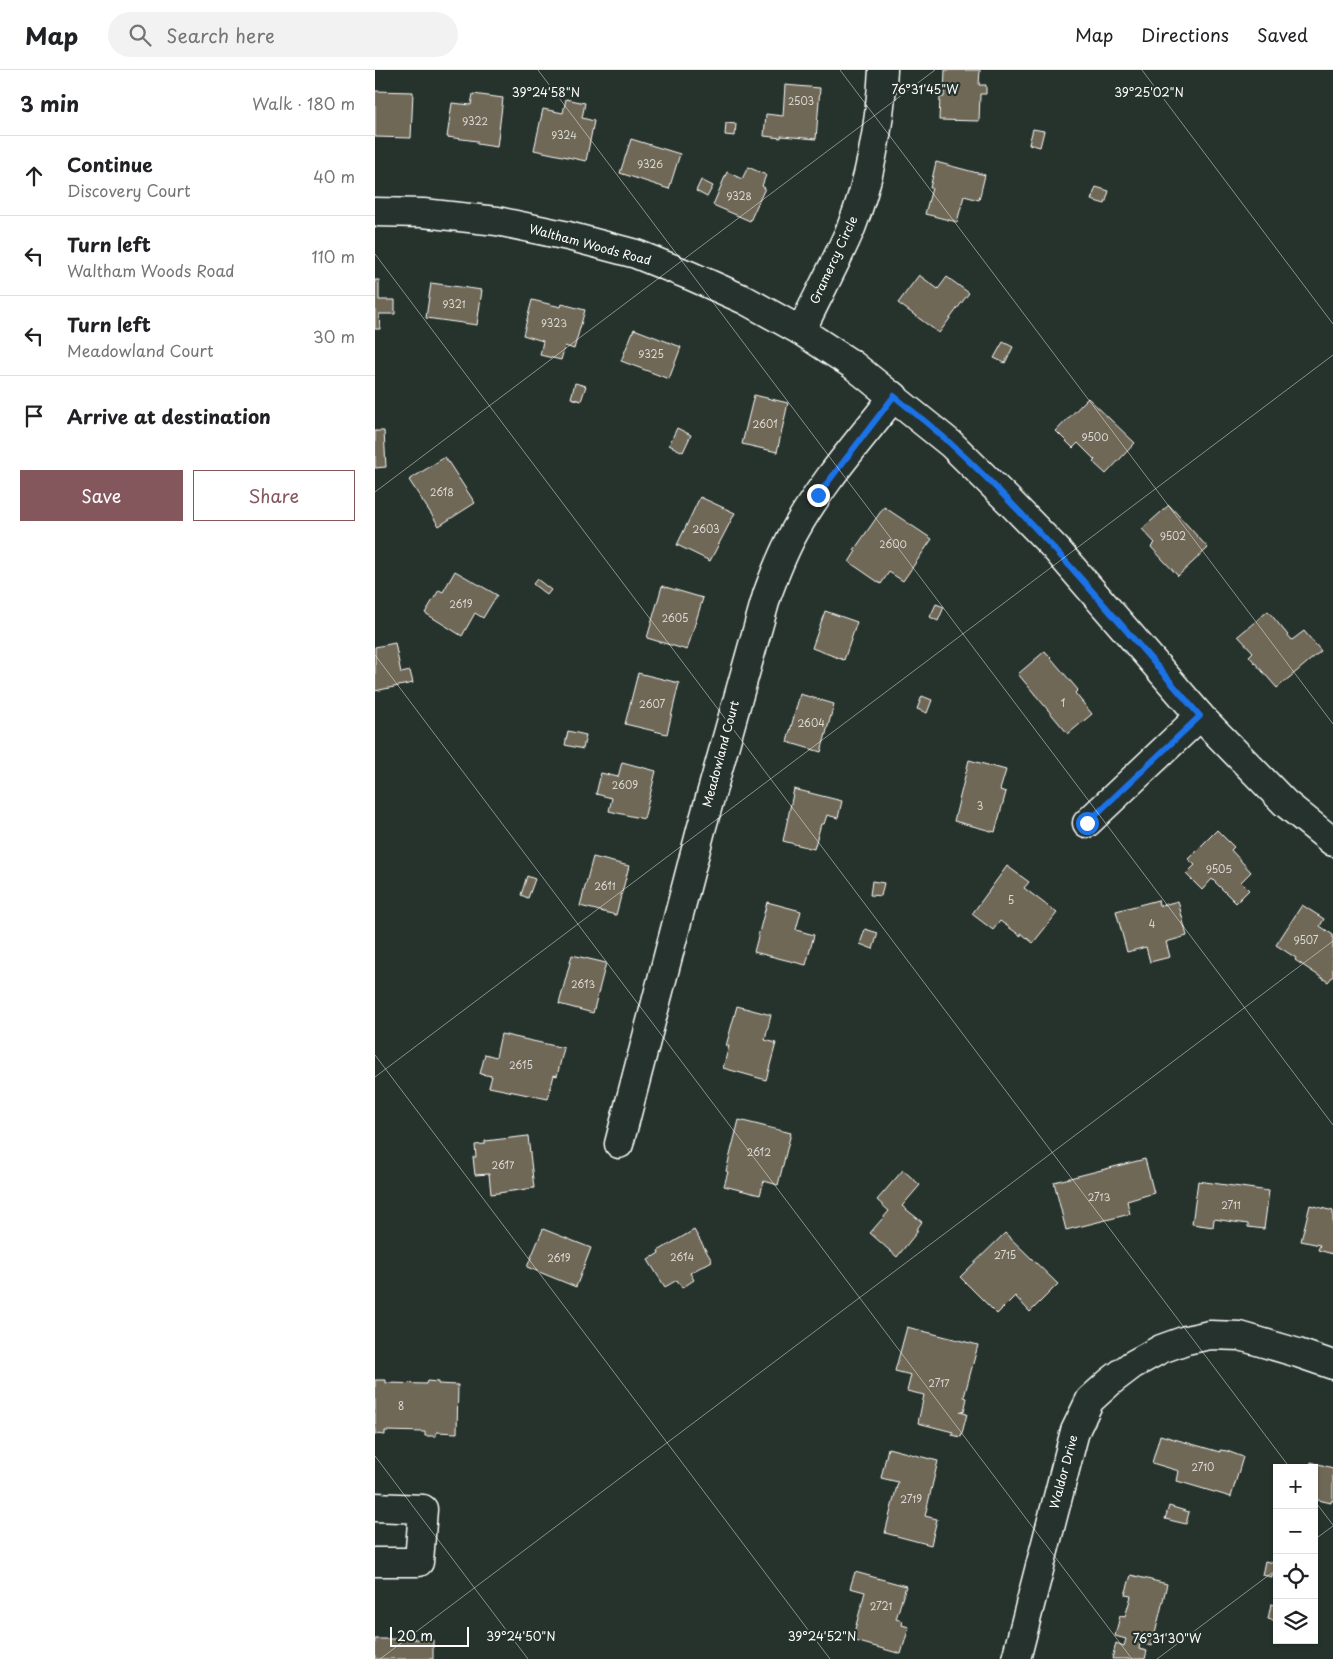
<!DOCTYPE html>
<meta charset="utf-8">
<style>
:root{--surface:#fff;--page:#f2f2f2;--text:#202124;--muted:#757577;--line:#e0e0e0;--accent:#84575d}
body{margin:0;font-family:"Playpen Sans",sans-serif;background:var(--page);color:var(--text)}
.controls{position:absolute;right:15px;bottom:15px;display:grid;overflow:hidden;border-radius:0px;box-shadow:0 1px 4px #0004}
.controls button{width:45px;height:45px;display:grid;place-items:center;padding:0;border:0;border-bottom:1px solid var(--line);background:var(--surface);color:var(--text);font:25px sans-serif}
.scale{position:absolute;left:15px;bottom:12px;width:79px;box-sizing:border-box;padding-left:5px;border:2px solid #fff;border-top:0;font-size:14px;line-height:18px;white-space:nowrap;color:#fff;-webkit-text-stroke:4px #26332d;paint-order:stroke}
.stop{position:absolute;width:15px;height:15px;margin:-11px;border:4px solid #1a73e8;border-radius:50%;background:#fff}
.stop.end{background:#1a73e8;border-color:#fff;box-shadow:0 1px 5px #0008}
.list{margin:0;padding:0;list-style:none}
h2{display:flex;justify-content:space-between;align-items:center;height:65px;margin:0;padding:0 20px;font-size:21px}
h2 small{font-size:16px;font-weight:400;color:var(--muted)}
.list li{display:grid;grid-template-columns:32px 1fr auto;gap:15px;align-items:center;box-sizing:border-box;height:80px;padding:0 20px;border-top:1px solid var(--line)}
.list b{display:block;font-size:19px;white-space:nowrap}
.list p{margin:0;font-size:16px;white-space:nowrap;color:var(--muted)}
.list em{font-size:16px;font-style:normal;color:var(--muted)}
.actions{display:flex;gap:10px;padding:15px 20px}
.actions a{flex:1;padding:11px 0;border:1px solid var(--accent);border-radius:0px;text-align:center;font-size:18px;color:var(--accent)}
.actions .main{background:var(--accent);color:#fff}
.icon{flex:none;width:28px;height:28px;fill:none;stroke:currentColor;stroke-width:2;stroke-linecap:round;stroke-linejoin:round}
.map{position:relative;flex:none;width:958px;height:1589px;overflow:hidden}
header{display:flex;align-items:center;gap:30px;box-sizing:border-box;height:70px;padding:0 25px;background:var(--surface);border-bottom:1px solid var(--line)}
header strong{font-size:24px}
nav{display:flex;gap:28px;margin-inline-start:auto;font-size:18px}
.search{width:350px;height:45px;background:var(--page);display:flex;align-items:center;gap:12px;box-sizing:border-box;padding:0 18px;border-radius:28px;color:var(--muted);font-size:19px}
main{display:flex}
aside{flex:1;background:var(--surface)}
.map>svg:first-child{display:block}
</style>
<header>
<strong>Map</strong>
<div class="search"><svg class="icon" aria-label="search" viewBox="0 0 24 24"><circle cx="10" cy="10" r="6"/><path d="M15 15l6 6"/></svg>Search here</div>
<nav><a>Map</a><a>Directions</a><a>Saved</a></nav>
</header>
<main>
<aside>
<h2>3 min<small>Walk · 180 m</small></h2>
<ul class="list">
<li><svg class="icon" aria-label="ahead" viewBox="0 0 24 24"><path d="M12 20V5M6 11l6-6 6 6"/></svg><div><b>Continue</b><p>Discovery Court</p></div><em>40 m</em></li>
<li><svg class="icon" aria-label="left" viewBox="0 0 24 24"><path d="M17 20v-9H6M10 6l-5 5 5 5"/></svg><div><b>Turn left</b><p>Waltham Woods Road</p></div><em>110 m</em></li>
<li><svg class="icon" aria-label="left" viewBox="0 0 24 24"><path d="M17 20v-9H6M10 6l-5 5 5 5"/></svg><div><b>Turn left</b><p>Meadowland Court</p></div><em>30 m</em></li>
<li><svg class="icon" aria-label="arrive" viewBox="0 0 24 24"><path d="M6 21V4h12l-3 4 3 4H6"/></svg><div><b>Arrive at destination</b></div></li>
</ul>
<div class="actions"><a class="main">Save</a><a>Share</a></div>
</aside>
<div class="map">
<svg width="958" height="1589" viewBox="0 0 958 1589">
<rect width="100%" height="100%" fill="#26332d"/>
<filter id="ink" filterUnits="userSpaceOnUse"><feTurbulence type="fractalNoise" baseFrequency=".02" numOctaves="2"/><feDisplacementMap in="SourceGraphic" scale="10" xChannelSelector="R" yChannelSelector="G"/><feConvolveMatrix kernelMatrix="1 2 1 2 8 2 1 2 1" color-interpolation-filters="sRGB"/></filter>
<g filter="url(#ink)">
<!-- building -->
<g fill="#6f6857" stroke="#fff">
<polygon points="570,0 605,0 604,15 611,15 611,24 605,24 604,51 564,50 565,27 569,27"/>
<polygon points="410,15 445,18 441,69 406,66 406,68 389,66 391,44 408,46"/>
<polygon points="0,21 38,22 36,68 0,67"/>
<polygon points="98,24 128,28 122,77 102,74 102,71 72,67 77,33 96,35"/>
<polygon points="191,29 210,33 207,48 219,51 211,91 159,80 168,39 188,43"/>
<polygon points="351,53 361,54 360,66 350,65"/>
<polygon points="658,59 669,61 665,77 654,74"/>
<polygon points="256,69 305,84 294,119 245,103"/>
<polygon points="561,92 610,105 604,130 589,126 582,152 550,144 557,118 555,118"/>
<polygon points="373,97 391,105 387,116 390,118 375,151 338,135 352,102 367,109"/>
<polygon points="326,110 338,116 332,127 321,121"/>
<polygon points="721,117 734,121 730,134 716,130"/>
<polygon points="544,205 563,219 572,207 594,223 564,263 523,233"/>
<polygon points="0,210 4,210 4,230 20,230 20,244 4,244 5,259 0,259"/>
<polygon points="56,213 107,220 102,255 51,248"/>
<polygon points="157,230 186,237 187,234 210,240 199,279 190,276 186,290 165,285 168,271 148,265"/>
<polygon points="259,259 306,277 294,309 246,291"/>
<polygon points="628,272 638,277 630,293 619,288"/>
<polygon points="200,313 211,316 206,331 196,328"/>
<polygon points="379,325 413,333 402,382 367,374"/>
<polygon points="713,328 760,373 731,404 718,392 720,390 703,373 698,378 681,361"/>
<polygon points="302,358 316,365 308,382 294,375"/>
<polygon points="0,361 9,361 11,397 0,398"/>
<polygon points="70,387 100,433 64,456 34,410"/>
<polygon points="325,427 360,443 335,491 302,475"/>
<polygon points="794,435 833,478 803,506 776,477 780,473 767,459"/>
<polygon points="509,437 557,469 528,511 514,502 506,514 474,492 481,481 479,480"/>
<polygon points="80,501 122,525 108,548 100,543 87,566 50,543 64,520 68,522"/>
<polygon points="162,509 176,520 172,525 158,514"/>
<polygon points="287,516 328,528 312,580 272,568"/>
<polygon points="561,534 569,537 563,551 555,547"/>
<polygon points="450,541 482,552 469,590 437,578"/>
<polygon points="893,541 917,570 929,561 946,581 902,618 874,586 878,582 863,566"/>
<polygon points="20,573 26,603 35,601 38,613 0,621 0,577"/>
<polygon points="670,581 703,620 700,623 717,644 693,664 643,604"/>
<polygon points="263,603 304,613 292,664 250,654"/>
<polygon points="425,624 459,634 446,682 412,672"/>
<polygon points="547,626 557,630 552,643 542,639"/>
<polygon points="193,661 211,665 208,679 190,675"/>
<polygon points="594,690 631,700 625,720 631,722 620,762 579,751"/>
<polygon points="247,692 281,701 269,749 234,741 237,728 221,724 226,703 243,707"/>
<polygon points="419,719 467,731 463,748 452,745 449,754 446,754 439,779 408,771"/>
<polygon points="842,760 859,777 856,780 876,802 866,812 874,820 861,833 837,809 827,820 811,804 820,795 813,789"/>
<polygon points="218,787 254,796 241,845 205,836"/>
<polygon points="632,796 654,812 649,818 682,843 658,873 646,863 646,866 625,851 618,860 597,844"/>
<polygon points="152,806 160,809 153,828 146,825"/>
<polygon points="497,811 509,813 506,826 495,825"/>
<polygon points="783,830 784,836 803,831 812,866 791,872 795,887 775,892 771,877 752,882 741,841"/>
<polygon points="392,832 426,841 421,860 439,865 431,895 379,882"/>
<polygon points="927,835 949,849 945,856 958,865 958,906 953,912 920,890 921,888 901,875"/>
<polygon points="490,859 503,863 498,879 485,874"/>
<polygon points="197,885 231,893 218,943 184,934"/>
<polygon points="362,936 396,945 390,970 401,973 391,1010 348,998 354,976 351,976"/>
<polygon points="126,964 189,978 182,1006 179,1005 173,1029 114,1017 117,1006 105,1004 110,984 121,987"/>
<polygon points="364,1050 416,1063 403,1115 389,1111 385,1125 349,1116 353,1102 351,1101"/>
<polygon points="153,1066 159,1118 116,1124 114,1104 100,1105 98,1087 101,1087 100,1075 110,1074 110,1071"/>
<polygon points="770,1089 779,1123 752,1131 755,1144 691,1160 679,1112"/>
<polygon points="528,1100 545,1115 527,1136 547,1152 541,1160 543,1161 522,1187 495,1163 514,1141 502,1130"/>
<polygon points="823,1111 894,1121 889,1159 873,1157 873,1154 839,1149 838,1157 817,1154"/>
<polygon points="935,1135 958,1141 958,1184 943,1180 945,1175 926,1171"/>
<polygon points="168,1159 216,1178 201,1217 152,1197"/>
<polygon points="319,1160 337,1191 315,1203 319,1210 307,1218 302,1210 290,1217 273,1190 284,1183 283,1181"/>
<polygon points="630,1163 683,1214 655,1242 640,1226 622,1244 585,1207"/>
<polygon points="532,1257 603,1275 589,1327 592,1328 589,1342 586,1341 585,1342 592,1344 586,1367 577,1365 578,1362 543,1353 549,1325 532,1321 536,1305 520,1301"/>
<polygon points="0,1310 11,1310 11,1313 51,1314 52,1311 63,1312 63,1314 83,1315 82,1363 62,1362 61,1366 50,1366 50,1362 10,1361 10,1365 0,1364"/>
<polygon points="785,1365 845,1382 845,1380 852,1381 868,1387 856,1427 802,1411 804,1401 777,1393"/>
<polygon points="513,1378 563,1391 550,1446 562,1449 556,1475 510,1463 523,1412 506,1408"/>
<polygon points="936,1392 958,1398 958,1431 956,1431 956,1433 939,1429 939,1398 935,1398"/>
<polygon points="794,1436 814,1442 811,1454 790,1449"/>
<polygon points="890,1491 902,1494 902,1506 897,1504 897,1507 887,1505"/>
<polygon points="480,1502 531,1516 521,1549 528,1551 527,1555 534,1557 526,1584 477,1570 490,1522 475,1518"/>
<polygon points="756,1505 792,1514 777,1576 765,1573 764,1579 772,1581 770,1589 737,1589 741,1573 749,1576 751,1569 740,1566 745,1546 750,1547 756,1526 750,1525"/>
<polygon points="896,1534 902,1535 902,1551 893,1549"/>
<polygon points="25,1566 39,1566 39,1569 58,1570 58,1589 0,1589 0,1569 25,1569"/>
</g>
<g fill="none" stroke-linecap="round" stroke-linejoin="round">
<!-- minor casing -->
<g stroke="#fff" stroke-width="31">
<g id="minor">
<polyline points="0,142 48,143 122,151 193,166 261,184 316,206 370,230 426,261 478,295 576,374 635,432 680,478 825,646 910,733 958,772"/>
<path d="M426 261C442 227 461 193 476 158 496 108 505 53 508 0"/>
<polyline points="712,753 825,646"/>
<path d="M244 1074 326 760 392 525C400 503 409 480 421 459 448 411 486 369 519 326"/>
<polyline points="0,1437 48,1439 44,1492 0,1492"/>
<polyline points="641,1589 700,1361 715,1330 736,1311 757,1295 786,1279 811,1270 835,1265 865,1266 923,1283 958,1295"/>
</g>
</g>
<!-- minor -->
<use href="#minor" stroke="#26332d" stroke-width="28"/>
</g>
</g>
<g fill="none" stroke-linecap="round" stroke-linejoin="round" filter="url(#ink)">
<!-- route -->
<path stroke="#1a73e8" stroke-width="6" d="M443 425 519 326C538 342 559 358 577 375 667 458 745 554 825 646L712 753"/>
</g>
<!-- ticks -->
<path fill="none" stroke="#fff" stroke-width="1" stroke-opacity="0.45" d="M163 0 958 1055M465 0 958 654M767 0 958 254M0 184 915 1398M0 422 560 0M0 585 757 1589M0 985 455 1589M0 1007 958 285M0 1386 153 1589M939 1430 958 1455M939 1470 958 1456M5 1589 958 871M782 1589 902 1499"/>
<g text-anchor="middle" stroke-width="4.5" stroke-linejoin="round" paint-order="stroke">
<!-- number labels -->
<g font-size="10" fill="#dbd9d5">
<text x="426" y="35">2503</text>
<text x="100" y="55">9322</text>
<text x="189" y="69">9324</text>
<text x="275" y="98">9326</text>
<text x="364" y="130">9328</text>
<text x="79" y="238">9321</text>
<text x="179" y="257">9323</text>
<text x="276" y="288">9325</text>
<text x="390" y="358">2601</text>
<text x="720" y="371">9500</text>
<text x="67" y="426">2618</text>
<text x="331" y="463">2603</text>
<text x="798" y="470">9502</text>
<text x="518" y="478">2600</text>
<text x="86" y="538">2619</text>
<text x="300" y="552">2605</text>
<text x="688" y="637">1</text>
<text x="277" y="638">2607</text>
<text x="436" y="657">2604</text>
<text x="250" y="719">2609</text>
<text x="605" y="740">3</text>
<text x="844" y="803">9505</text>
<text x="230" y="820">2611</text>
<text x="636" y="834">5</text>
<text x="777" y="858">4</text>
<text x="931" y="874">9507</text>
<text x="208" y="918">2613</text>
<text x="146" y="999">2615</text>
<text x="384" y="1086">2612</text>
<text x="128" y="1099">2617</text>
<text x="724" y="1131">2713</text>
<text x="856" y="1139">2711</text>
<text x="630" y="1189">2715</text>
<text x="307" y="1191">2614</text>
<text x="184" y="1192">2619</text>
<text x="564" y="1317">2717</text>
<text x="26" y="1340">8</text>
<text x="828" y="1401">2710</text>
<text x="536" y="1433">2719</text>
<text x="506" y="1540">2721</text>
</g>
<!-- street labels -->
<g font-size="12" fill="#fff" stroke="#26332d">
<text transform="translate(215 175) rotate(15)" y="4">Waltham Woods Road</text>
<text transform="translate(459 190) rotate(-65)" y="4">Gramercy Circle</text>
<text transform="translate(346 684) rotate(-75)" y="4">Meadowland Court</text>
<text transform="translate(689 1402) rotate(-75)" y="4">Waldor Drive</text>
</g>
</g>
<g font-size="12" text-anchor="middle" fill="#fff" stroke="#26332d" stroke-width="4.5" stroke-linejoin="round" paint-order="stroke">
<text x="550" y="24">76°31'45"W</text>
<text x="171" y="27">39°24'58"N</text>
<text x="774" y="27">39°25'02"N</text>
<text x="146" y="1571">39°24'50"N</text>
<text x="447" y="1571">39°24'52"N</text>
<text x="792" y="1573">76°31'30"W</text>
</g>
</svg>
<div class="controls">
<button>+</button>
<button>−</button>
<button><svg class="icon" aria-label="locate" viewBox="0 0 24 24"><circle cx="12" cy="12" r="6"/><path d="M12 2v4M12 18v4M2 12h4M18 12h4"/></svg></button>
<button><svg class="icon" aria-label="layers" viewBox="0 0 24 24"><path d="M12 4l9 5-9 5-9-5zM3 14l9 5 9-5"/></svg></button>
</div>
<div class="scale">20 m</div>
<div class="stop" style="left:712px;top:753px"></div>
<div class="stop end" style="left:443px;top:425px"></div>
</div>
</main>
